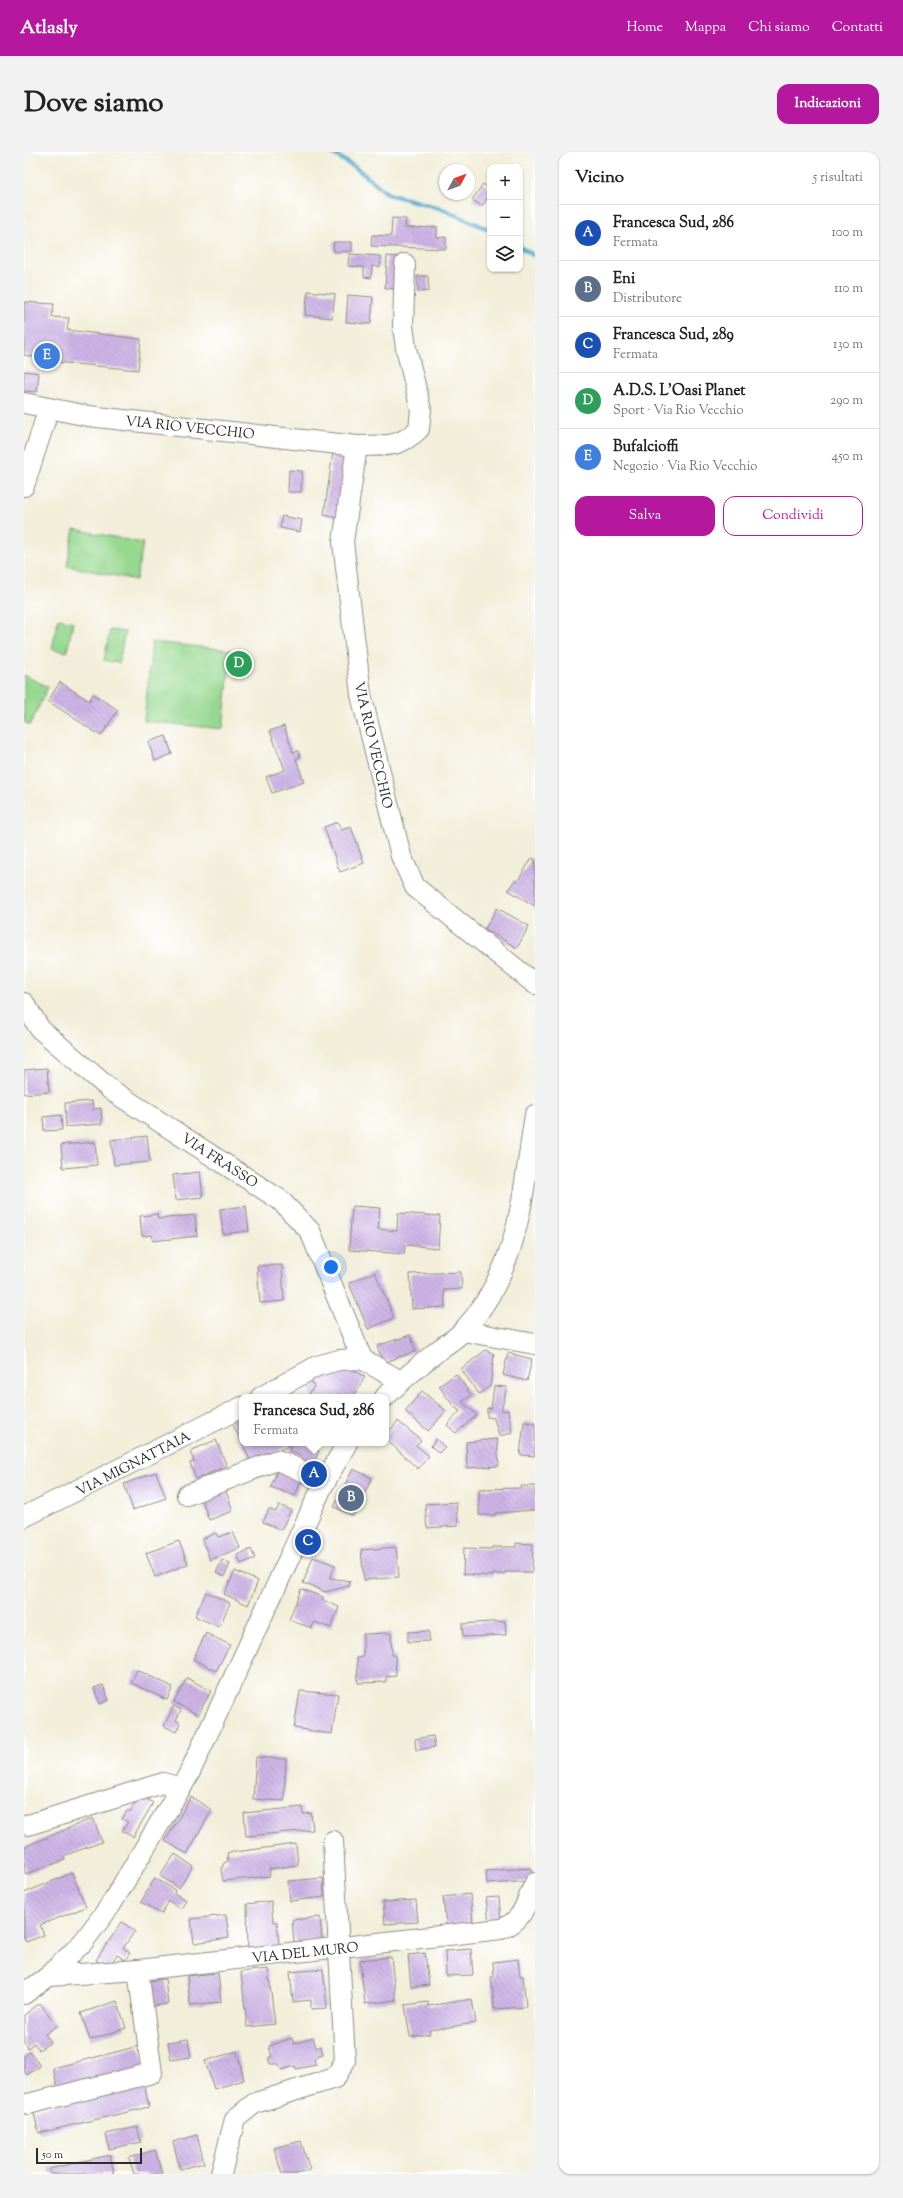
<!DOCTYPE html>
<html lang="it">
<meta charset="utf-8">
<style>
:root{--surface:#fff;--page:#f2f2f2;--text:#222;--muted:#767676;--line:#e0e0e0;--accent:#b5179e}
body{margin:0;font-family:"Sorts Mill Goudy",serif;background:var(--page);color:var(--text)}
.controls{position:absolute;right:12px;top:12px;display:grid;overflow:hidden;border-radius:8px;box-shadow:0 1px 3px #0004}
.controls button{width:36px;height:36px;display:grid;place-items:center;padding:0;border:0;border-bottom:1px solid var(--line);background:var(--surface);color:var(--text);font:20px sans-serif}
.compass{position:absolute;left:415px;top:12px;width:36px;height:36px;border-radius:50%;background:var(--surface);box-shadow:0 1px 3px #0004;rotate:49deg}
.scale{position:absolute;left:12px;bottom:10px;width:106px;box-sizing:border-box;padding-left:4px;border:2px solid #2b2b2b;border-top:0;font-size:11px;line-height:14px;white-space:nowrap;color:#2b2b2b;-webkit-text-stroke:3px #fff;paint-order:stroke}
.you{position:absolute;left:307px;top:1115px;width:14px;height:14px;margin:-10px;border:3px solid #fff;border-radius:50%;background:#1a73e8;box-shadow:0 0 0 6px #1a73e833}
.badge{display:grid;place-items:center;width:26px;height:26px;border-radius:50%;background:var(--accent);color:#fff;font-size:13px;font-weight:700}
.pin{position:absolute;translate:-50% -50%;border:2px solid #fff;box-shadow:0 1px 4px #0006}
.popup{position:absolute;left:215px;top:1242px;width:150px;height:52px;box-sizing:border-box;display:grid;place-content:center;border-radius:8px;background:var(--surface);filter:drop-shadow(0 1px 3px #0005);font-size:13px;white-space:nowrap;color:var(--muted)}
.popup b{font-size:15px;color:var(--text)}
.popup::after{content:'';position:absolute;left:50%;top:100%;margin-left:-8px;border:8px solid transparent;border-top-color:var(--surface)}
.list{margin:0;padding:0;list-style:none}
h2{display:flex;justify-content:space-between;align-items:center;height:52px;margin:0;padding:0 16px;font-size:17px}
h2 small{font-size:13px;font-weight:400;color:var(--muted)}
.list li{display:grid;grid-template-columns:26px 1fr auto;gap:12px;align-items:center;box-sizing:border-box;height:56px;padding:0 16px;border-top:1px solid var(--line)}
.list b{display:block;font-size:15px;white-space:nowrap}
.list p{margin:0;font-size:13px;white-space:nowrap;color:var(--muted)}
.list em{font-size:13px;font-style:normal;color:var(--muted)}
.actions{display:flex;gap:8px;padding:12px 16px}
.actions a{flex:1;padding:9px 0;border:1px solid var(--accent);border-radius:12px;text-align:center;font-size:14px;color:var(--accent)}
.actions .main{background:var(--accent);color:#fff}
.icon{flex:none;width:22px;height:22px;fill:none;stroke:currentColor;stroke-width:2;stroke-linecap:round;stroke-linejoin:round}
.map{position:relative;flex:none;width:511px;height:2022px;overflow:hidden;border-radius:12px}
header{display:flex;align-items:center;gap:24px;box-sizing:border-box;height:56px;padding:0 20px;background:var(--accent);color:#fff}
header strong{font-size:19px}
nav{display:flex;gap:22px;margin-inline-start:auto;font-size:14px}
.intro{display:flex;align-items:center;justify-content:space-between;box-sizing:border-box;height:96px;padding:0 24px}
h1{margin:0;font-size:28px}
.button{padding:10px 18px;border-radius:12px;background:var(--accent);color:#fff;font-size:14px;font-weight:700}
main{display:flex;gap:24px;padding:0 24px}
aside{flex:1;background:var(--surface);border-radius:12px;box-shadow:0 1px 3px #0004}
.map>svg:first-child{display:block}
</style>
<header>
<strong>Atlasly</strong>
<nav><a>Home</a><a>Mappa</a><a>Chi siamo</a><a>Contatti</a></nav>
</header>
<div class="intro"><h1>Dove siamo</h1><a class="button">Indicazioni</a></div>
<main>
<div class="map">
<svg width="511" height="2022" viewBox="0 0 511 2022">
<defs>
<pattern id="building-back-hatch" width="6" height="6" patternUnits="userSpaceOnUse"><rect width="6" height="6" fill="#cdb4e6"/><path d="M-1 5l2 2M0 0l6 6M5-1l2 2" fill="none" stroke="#b09bc5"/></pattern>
</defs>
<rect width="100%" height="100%" fill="#fff"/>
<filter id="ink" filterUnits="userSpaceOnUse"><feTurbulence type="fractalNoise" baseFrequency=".025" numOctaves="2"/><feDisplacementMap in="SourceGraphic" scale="8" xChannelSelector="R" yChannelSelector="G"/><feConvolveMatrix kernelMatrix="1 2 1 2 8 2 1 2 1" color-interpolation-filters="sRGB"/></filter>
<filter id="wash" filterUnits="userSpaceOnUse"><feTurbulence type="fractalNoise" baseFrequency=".012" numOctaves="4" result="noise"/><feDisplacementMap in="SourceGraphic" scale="16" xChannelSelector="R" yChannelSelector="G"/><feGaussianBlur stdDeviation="0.9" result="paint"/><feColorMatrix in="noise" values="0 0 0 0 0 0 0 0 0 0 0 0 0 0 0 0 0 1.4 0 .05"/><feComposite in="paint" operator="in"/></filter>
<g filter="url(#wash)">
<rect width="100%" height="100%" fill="#f2eed9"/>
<!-- grass -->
<g fill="#96d88f" stroke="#60825d">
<polygon points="50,377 119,391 112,428 43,414"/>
<polygon points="34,467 49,470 43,500 28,497"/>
<polygon points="86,478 101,480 95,511 80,508"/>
<polygon points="128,490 207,498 199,577 120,569"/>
<polygon points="0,523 24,535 6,573 0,570"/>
</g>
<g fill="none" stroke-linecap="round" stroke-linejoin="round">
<!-- stream -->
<g stroke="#4ba9ca" stroke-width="4.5">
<polyline points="307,0 332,16 364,42 416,56 466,78"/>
<polyline points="496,95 511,104"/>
</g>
</g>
<g id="blocks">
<!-- building -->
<g fill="url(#building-back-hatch)">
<polygon points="459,32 466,37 466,42 458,54 448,48"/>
<polygon points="368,66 382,67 381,76 413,75 413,86 422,85 422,97 347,94 348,83 367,84"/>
<polygon points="309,90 328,90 328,99 310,100"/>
<polygon points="325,102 356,104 356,115 348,114 347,126 340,125 340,115 324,114"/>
<polygon points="363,104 374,105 371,137 361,136"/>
<polygon points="393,124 404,124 405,139 394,140"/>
<polygon points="284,139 311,142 308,166 281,163"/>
<polygon points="324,143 349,145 347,172 322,170"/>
<polygon points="0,150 30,152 28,165 45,166 43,178 117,187 114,218 21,209 21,207 0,203"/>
<polygon points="0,219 15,221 13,240 0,239"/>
<polygon points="309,300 323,302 314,366 300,363"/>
<polygon points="265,318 278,319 277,340 264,340"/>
<polygon points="258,364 278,368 276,380 256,376"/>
<polygon points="36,530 65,549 69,542 94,558 77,584 24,549"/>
<polygon points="260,574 269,600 274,599 276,605 272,607 280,630 248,641 242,625 261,618 246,579"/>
<polygon points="142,584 148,602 131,609 124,590"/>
<polygon points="314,670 317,678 327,675 340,711 316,720 300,675"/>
<polygon points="508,706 511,707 511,754 484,738 491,728 493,730"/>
<polygon points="473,756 505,774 493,796 461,777"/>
<polygon points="23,916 25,940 0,942 0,918"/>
<polygon points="68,949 69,957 77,956 78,972 42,975 41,951"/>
<polygon points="37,963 38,978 20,979 19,965"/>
<polygon points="123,984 126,1010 90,1013 87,988"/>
<polygon points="71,990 73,1013 39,1016 37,993"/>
<polygon points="176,1020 179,1045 152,1048 149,1023"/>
<polygon points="222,1054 225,1079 199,1082 196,1057"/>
<polygon points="328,1054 356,1056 354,1077 373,1079 374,1061 416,1064 414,1096 381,1093 380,1102 325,1098"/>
<polygon points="133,1062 134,1067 171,1063 173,1084 129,1089 128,1083 118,1084 116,1064"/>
<polygon points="258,1113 260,1149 236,1151 233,1114"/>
<polygon points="351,1120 370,1166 344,1177 325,1131"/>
<polygon points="437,1120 438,1137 420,1138 421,1155 388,1157 386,1122"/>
<polygon points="386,1183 392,1199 359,1211 353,1194"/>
<polygon points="462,1198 470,1202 466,1234 455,1242 437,1217"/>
<polygon points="484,1201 508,1207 503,1229 479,1223"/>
<polygon points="326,1216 341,1225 329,1245 290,1245 285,1242 290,1234 284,1224"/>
<polygon points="432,1222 447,1243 438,1250 453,1263 432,1281 423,1273 436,1259 430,1255 415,1234"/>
<polygon points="470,1234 483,1235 477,1259 484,1258 488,1281 475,1284 470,1266 463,1265 463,1256 467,1257"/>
<polygon points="398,1239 422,1259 404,1279 381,1259"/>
<polygon points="218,1261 218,1291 206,1267"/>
<polygon points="374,1269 397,1288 392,1293 405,1304 394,1317 362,1287 362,1283"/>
<polygon points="500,1270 511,1271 511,1304 496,1303"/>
<polygon points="412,1287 421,1295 415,1301 407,1294"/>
<polygon points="473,1287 475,1314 443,1316 442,1290"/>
<polygon points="192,1288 203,1314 172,1327 166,1311 170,1310 166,1299"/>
<polygon points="218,1291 277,1291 295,1299 287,1318 274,1313 278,1304 265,1299 268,1292 228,1312"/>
<polygon points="254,1316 278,1326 271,1344 247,1335"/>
<polygon points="329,1317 348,1326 329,1364 310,1355"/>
<polygon points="132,1320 142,1346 109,1358 100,1332"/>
<polygon points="200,1334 209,1359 185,1368 176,1343"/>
<polygon points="497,1334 511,1334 511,1358 472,1361 472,1363 455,1363 455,1337 497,1336"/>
<polygon points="432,1350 434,1374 403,1376 401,1352"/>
<polygon points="255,1353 267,1358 257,1378 239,1370 245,1357 252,1360"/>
<polygon points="209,1380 216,1396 186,1408 178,1387 192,1381 194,1385"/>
<polygon points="155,1389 164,1412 131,1425 122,1401"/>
<polygon points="492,1391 509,1392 508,1420 481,1420 480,1422 469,1422 469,1424 439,1422 440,1396 468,1397 468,1395 492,1395"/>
<polygon points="372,1395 375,1425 340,1428 337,1398"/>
<polygon points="227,1397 231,1406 217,1412 213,1403"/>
<polygon points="289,1405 311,1413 306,1426 326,1429 325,1434 301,1440 279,1431"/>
<polygon points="198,1408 206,1412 200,1425 192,1421"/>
<polygon points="211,1419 234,1429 224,1453 200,1442"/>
<polygon points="277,1437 299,1445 298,1448 315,1455 307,1476 290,1470 288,1476 265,1468"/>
<polygon points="182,1440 206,1451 195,1475 171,1464"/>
<polygon points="481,1469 482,1483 439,1485 438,1472"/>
<polygon points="405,1479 405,1489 384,1490 384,1480"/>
<polygon points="182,1481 206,1493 192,1519 169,1507"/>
<polygon points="367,1481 368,1503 371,1503 372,1524 362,1525 362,1530 334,1531 333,1506 339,1505 339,1482"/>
<polygon points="113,1518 149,1535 143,1548 107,1531"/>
<polygon points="163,1526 187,1539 174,1563 150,1550"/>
<polygon points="79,1533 85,1548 76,1552 70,1536"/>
<polygon points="276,1539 314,1542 308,1582 270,1576"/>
<polygon points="150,1554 157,1558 152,1568 156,1571 152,1580 140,1574"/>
<polygon points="409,1584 411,1595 392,1598 391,1587"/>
<polygon points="232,1605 262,1607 260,1649 229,1647"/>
<polygon points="116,1643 129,1651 109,1685 98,1679 104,1670 98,1667 104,1658 106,1660"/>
<polygon points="167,1645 188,1658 163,1702 141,1689"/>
<polygon points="278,1655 279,1662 287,1661 289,1678 222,1684 220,1661"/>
<polygon points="69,1666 78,1690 39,1704 41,1708 1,1722 0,1695"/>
<polygon points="272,1692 274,1713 245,1717 246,1724 199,1729 197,1718 200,1711 204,1709 203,1701"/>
<polygon points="151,1702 169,1714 155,1736 136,1724"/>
<polygon points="507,1716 509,1729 463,1732 462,1719"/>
<polygon points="48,1721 62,1755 16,1773 20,1783 2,1790 0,1785 0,1741"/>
<polygon points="131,1726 151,1738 150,1741 162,1748 157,1757 145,1749 137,1762 117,1750"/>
<polygon points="299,1726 300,1745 266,1749 264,1729"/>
<polygon points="446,1742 449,1770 422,1773 419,1745"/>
<polygon points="475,1745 477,1770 465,1771 462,1746"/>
<polygon points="392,1748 394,1770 361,1772 359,1750"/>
<polygon points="247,1749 249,1770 253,1770 255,1793 224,1796 223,1752"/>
<polygon points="202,1763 205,1786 170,1791 167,1767"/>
<polygon points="296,1765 298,1788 270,1790 268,1768"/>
<polygon points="98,1770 111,1779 99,1796 106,1801 101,1808 93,1803 84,1816 72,1808"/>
<polygon points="447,1797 449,1823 422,1824 421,1799"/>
<polygon points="401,1801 405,1833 387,1835 384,1803"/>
<polygon points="367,1805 372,1848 341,1852 336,1808"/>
<polygon points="494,1807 496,1824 499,1824 502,1855 470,1857 467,1825 470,1825 469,1810"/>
<polygon points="244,1817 251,1872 223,1875 217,1820"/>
<polygon points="299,1817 303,1856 287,1857 287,1848 269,1850 266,1820"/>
<polygon points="194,1821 197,1850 166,1853 163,1824"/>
<polygon points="141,1827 144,1852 128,1854 124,1829"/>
<polygon points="448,1847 452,1871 405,1878 406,1882 386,1885 381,1853 404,1850 404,1854"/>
<polygon points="93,1849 102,1876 66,1888 57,1861"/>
<polygon points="16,1851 33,1874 21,1882 27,1890 15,1898 10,1891 4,1896 0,1890 0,1863"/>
<polygon points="289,1885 292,1896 297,1894 299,1902 293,1904 290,1908 292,1913 272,1917 271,1914 257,1918 255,1912 246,1912 244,1906 248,1905 245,1894 268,1886 270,1892"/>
<polygon points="164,1887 167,1905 147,1908 144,1890"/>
<polygon points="115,1894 121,1916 34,1937 29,1916"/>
<polygon points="213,1899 220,1928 190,1937 181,1909"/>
<polygon points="6,1900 16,1914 3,1923 0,1919 0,1904"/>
<polygon points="120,1932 125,1955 15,1981 9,1958"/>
<polygon points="113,1975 117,1990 85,1997 82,1982"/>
<polygon points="173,1983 180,2011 156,2017 149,1990"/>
<polygon points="277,1989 286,2018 273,2022 258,2022 250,1996"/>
<polygon points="131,1998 138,2022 110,2022 105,2006"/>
<polygon points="86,2003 90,2022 26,2022 25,2017"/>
</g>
</g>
</g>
<g filter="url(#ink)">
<use href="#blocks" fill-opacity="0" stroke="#8e8c82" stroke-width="1"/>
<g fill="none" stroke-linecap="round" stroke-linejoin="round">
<!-- minor casing -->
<g stroke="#8e8c82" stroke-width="22">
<g id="minor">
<path d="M0 251 64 264 333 294C361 293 374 297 395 277L397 258 382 196 379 174 381 112"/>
<polyline points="333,294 319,390 337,543 377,704 391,735 511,832"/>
<polyline points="0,334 25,256"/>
<polyline points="0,851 16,877 87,938 256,1048 286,1079 338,1207"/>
<polyline points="439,1179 511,1192"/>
<polyline points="237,1245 293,1214 315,1208 338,1207 376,1229"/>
<path d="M361 1245C378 1227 397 1213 416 1197 424 1191 433 1186 440 1178 497 1115 498 1042 511 963"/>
<polyline points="163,1343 253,1308 302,1329"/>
<polyline points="0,1365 218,1255"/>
<polyline points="4,1673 139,1631 157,1636"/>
<path d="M25 1824 114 1818 477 1777C501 1768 501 1751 511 1731"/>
<polyline points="0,1842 25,1824 59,1790 86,1754 165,1622 299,1333 323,1291"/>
<polyline points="4,1952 128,1921 114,1818"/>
<polyline points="197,2022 211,1967 231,1951 311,1926 321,1909 309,1689"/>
</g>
</g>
<!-- minor -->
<use href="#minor" stroke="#fff" stroke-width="20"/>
</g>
</g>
<g text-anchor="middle" stroke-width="3.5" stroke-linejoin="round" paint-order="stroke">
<!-- street labels -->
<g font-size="14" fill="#2b2b2b" stroke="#fff">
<text transform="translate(166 275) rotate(6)" y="5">VIA RIO VECCHIO</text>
<text transform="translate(350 593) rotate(77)" y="5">VIA RIO VECCHIO</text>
<text transform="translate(196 1008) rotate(33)" y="5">VIA FRASSO</text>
<text transform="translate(109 1311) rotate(-27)" y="5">VIA MIGNATTAIA</text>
<text transform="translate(281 1800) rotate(-6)" y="5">VIA DEL MURO</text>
</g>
</g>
</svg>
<div class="controls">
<button>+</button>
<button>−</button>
<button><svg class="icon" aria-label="layers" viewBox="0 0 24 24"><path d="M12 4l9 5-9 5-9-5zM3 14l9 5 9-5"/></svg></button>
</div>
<svg class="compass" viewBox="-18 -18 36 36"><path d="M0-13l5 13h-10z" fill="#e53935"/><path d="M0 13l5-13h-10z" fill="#767676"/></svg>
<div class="scale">50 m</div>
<div class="you"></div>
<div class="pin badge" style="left:290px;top:1322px;background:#1a4fb4">A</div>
<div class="popup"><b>Francesca Sud, 286</b>Fermata</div>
<div class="pin badge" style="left:327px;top:1346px;background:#5c6f8a">B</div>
<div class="pin badge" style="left:284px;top:1390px;background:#1a4fb4">C</div>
<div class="pin badge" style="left:215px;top:512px;background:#2e9e5b">D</div>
<div class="pin badge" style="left:23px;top:204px;background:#3f7fe0">E</div>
</div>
<aside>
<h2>Vicino<small>5 risultati</small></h2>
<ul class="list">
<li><span class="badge" style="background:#1a4fb4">A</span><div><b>Francesca Sud, 286</b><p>Fermata</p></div><em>100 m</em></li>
<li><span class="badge" style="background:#5c6f8a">B</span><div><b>Eni</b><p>Distributore</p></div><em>110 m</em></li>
<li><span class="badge" style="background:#1a4fb4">C</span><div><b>Francesca Sud, 289</b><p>Fermata</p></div><em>130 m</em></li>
<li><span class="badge" style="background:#2e9e5b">D</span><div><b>A.D.S. L'Oasi Planet</b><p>Sport · Via Rio Vecchio</p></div><em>290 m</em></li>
<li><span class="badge" style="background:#3f7fe0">E</span><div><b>Bufalcioffi</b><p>Negozio · Via Rio Vecchio</p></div><em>450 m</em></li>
</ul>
<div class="actions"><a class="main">Salva</a><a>Condividi</a></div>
</aside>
</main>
